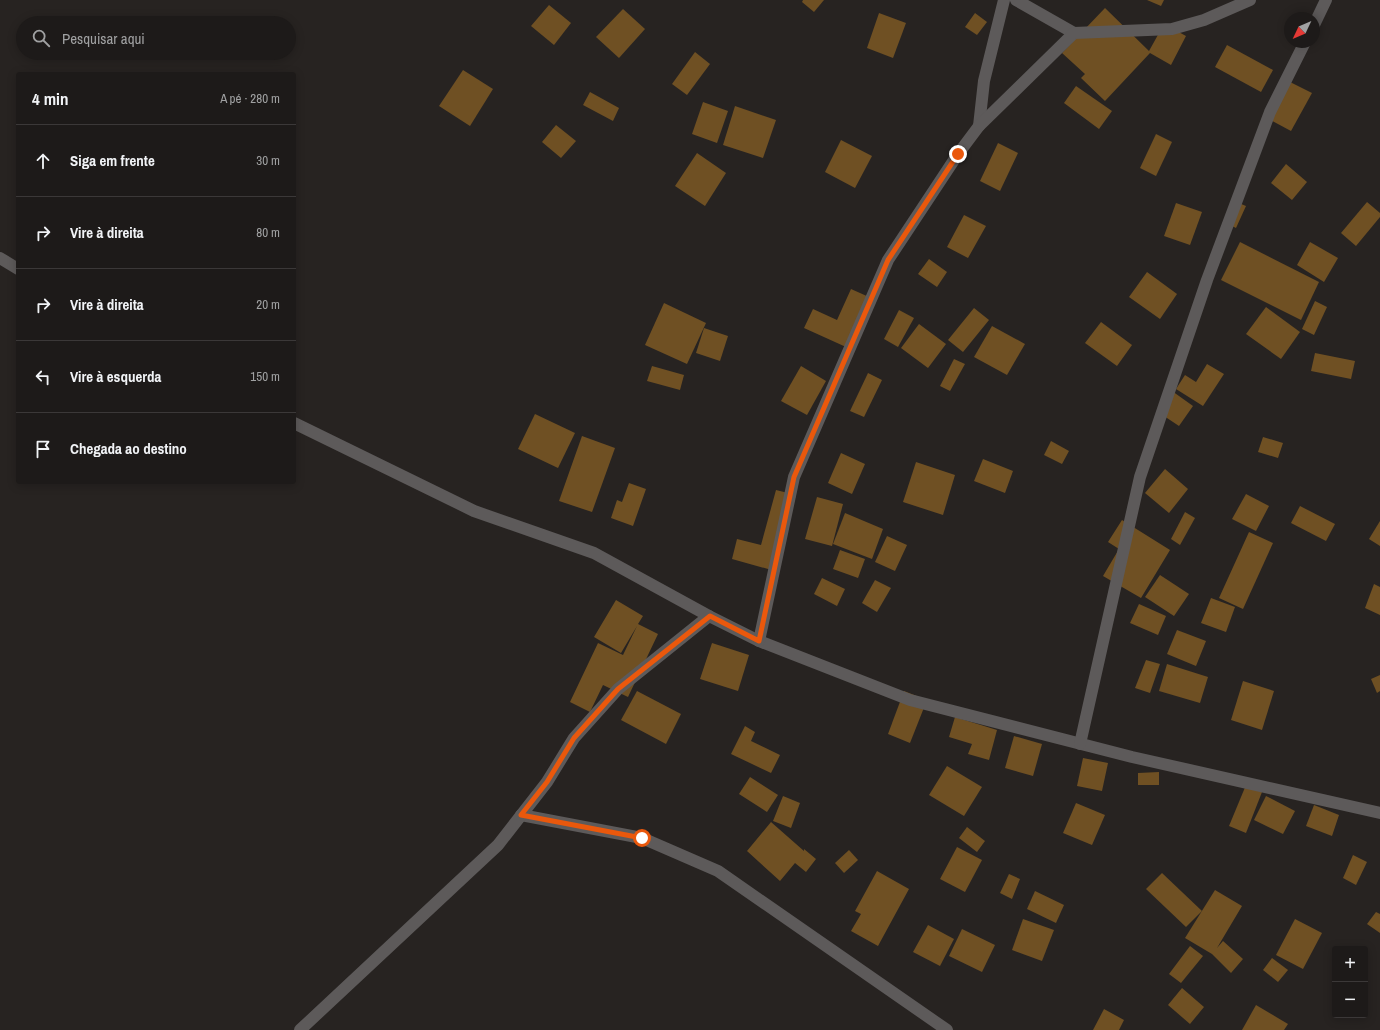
<!DOCTYPE html>
<html lang="pt">
<meta charset="utf-8">
<style>
:root{--surface:#1d1a19;--page:#2a2726;--text:#f1f3f6;--muted:#a0a1a2;--line:#3b3838}
body{margin:0;font-family:"Archivo Narrow",sans-serif;background:var(--page);color:var(--text)}
.controls{position:absolute;right:12px;bottom:12px;display:grid;overflow:hidden;border-radius:4px;box-shadow:0 2px 10px #0003}
.controls button{width:36px;height:36px;display:grid;place-items:center;padding:0;border:0;border-bottom:1px solid var(--line);background:var(--surface);color:var(--text);font:20px sans-serif}
.compass{position:absolute;left:1284px;top:12px;width:36px;height:36px;border-radius:50%;background:var(--surface);box-shadow:0 2px 10px #0003;rotate:226deg}
.stop{position:absolute;width:12px;height:12px;margin:-9px;border:3px solid #ea580c;border-radius:50%;background:#fff}
.stop.end{background:#ea580c;border-color:#fff;box-shadow:0 1px 4px #0008}
.list{margin:0;padding:0;list-style:none}
h2{display:flex;justify-content:space-between;align-items:center;height:52px;margin:0;padding:0 16px;font-size:17px}
h2 small{font-size:13px;font-weight:400;color:var(--muted)}
.list li{display:grid;grid-template-columns:26px 1fr auto;gap:12px;align-items:center;box-sizing:border-box;height:72px;padding:0 16px;border-top:1px solid var(--line)}
.list b{display:block;font-size:15px;white-space:nowrap}
.list em{font-size:13px;font-style:normal;color:var(--muted)}
.icon{flex:none;width:22px;height:22px;fill:none;stroke:currentColor;stroke-width:2;stroke-linecap:round;stroke-linejoin:round}
.map{position:relative;flex:none;width:1380px;height:1030px;overflow:hidden}
.search{position:absolute;background:var(--surface);box-shadow:0 2px 10px #0003;left:16px;top:16px;width:280px;height:44px;display:flex;align-items:center;gap:10px;box-sizing:border-box;padding:0 14px;border-radius:22px;color:var(--muted);font-size:15px}
.panel{position:absolute;background:var(--surface);box-shadow:0 2px 10px #0003;left:16px;top:72px;width:280px;height:412px;border-radius:4px}
.map>svg:first-child{display:block}
</style>
<div class="map">
<svg width="1380" height="1030" viewBox="0 0 1380 1030">
<rect width="100%" height="100%" fill="#272321"/>
<!-- building -->
<g fill="#6f5023">
<polygon points="803,0 824,0 814,12 802,2"/>
<polygon points="1147,0 1164,0 1161,6"/>
<polygon points="549,5 571,23 554,45 531,26"/>
<polygon points="1105,8 1149,51 1164,24 1186,36 1171,65 1150,53 1105,101 1081,78 1085,74 1062,53"/>
<polygon points="623,9 645,29 619,58 596,37"/>
<polygon points="879,13 906,23 893,58 867,48"/>
<polygon points="975,13 987,22 977,35 965,27"/>
<polygon points="1227,45 1273,70 1261,92 1215,67"/>
<polygon points="695,52 710,64 687,95 672,84"/>
<polygon points="463,70 493,89 470,126 439,106"/>
<polygon points="1288,81 1312,93 1291,131 1267,118"/>
<polygon points="1076,86 1112,111 1099,129 1064,103"/>
<polygon points="590,92 619,108 613,121 583,105"/>
<polygon points="703,102 728,111 717,143 692,134"/>
<polygon points="735,106 776,120 763,158 723,145"/>
<polygon points="556,125 576,141 561,158 542,142"/>
<polygon points="1156,134 1172,142 1156,176 1140,168"/>
<polygon points="841,140 872,156 855,188 825,172"/>
<polygon points="998,143 1018,153 1000,191 980,181"/>
<polygon points="697,153 726,173 705,206 675,186"/>
<polygon points="1286,164 1307,182 1292,200 1271,183"/>
<polygon points="1234,201 1246,206 1236,228 1224,222"/>
<polygon points="1367,202 1380,213 1380,217 1356,246 1341,233"/>
<polygon points="1176,203 1202,212 1190,245 1164,236"/>
<polygon points="964,215 986,226 968,258 947,247"/>
<polygon points="1240,242 1319,282 1301,320 1221,280"/>
<polygon points="1310,242 1338,258 1324,282 1297,265"/>
<polygon points="929,259 947,272 937,287 918,274"/>
<polygon points="1147,272 1177,294 1160,319 1129,297"/>
<polygon points="851,289 869,297 846,347 804,328 813,309 837,320"/>
<polygon points="1315,301 1327,307 1314,335 1302,329"/>
<polygon points="664,303 706,323 687,364 645,345"/>
<polygon points="1266,307 1300,332 1281,359 1246,334"/>
<polygon points="974,308 989,320 963,352 948,340"/>
<polygon points="899,310 914,318 898,347 884,339"/>
<polygon points="1101,322 1132,345 1117,366 1085,343"/>
<polygon points="919,324 946,344 928,368 901,348"/>
<polygon points="992,326 1025,344 1007,375 974,357"/>
<polygon points="704,328 728,336 720,361 696,353"/>
<polygon points="1315,353 1355,361 1351,379 1311,371"/>
<polygon points="954,359 965,364 950,391 940,386"/>
<polygon points="1207,364 1224,374 1203,406 1176,389 1185,375 1196,382"/>
<polygon points="652,366 684,375 680,390 647,381"/>
<polygon points="801,366 826,381 807,415 781,401"/>
<polygon points="868,373 882,380 864,417 850,411"/>
<polygon points="1172,391 1193,406 1179,426 1158,412"/>
<polygon points="535,414 575,433 558,468 518,449"/>
<polygon points="582,436 615,448 592,512 559,501"/>
<polygon points="1263,437 1283,443 1278,458 1258,452"/>
<polygon points="1051,441 1069,451 1062,464 1044,455"/>
<polygon points="841,453 865,464 852,494 828,483"/>
<polygon points="983,459 1013,471 1005,493 974,481"/>
<polygon points="916,462 955,475 943,515 903,502"/>
<polygon points="1165,469 1188,489 1169,513 1145,493"/>
<polygon points="629,483 646,489 633,526 611,518 617,500 622,502"/>
<polygon points="776,490 796,495 775,571 732,559 737,539 761,545"/>
<polygon points="1246,494 1269,506 1256,531 1232,519"/>
<polygon points="817,497 843,504 832,546 805,539"/>
<polygon points="1300,506 1335,524 1326,541 1291,523"/>
<polygon points="1185,512 1195,518 1180,545 1171,539"/>
<polygon points="845,513 883,529 872,559 833,544"/>
<polygon points="1122,520 1170,550 1141,598 1103,576 1119,549 1108,542"/>
<polygon points="1380,521 1380,546 1369,539"/>
<polygon points="1249,532 1273,543 1243,609 1219,598"/>
<polygon points="887,536 907,545 895,571 875,562"/>
<polygon points="840,550 865,559 858,578 833,569"/>
<polygon points="1160,575 1189,594 1174,616 1145,597"/>
<polygon points="822,578 845,589 837,606 814,594"/>
<polygon points="875,580 891,588 877,612 862,603"/>
<polygon points="1374,584 1380,587 1380,615 1365,608"/>
<polygon points="1211,598 1235,607 1226,632 1201,623"/>
<polygon points="616,600 643,616 638,624 658,634 628,697 603,685 590,712 570,702 598,643 623,655 637,626 621,653 594,637"/>
<polygon points="1139,604 1166,616 1158,635 1130,623"/>
<polygon points="1177,630 1206,641 1196,666 1167,654"/>
<polygon points="712,643 749,655 738,691 700,679"/>
<polygon points="1146,660 1160,664 1150,693 1135,688"/>
<polygon points="1167,664 1208,677 1200,703 1159,691"/>
<polygon points="1380,675 1380,691 1377,693 1371,679"/>
<polygon points="1243,681 1274,691 1262,730 1231,720"/>
<polygon points="637,691 681,714 666,744 621,720"/>
<polygon points="904,691 927,700 910,743 888,734"/>
<polygon points="955,717 997,730 989,760 968,754 972,744 949,737"/>
<polygon points="745,726 755,732 751,741 780,755 771,773 731,754"/>
<polygon points="1014,736 1042,744 1033,776 1005,768"/>
<polygon points="1083,758 1108,763 1102,791 1077,786"/>
<polygon points="947,766 982,787 964,816 929,795"/>
<polygon points="1159,772 1159,785 1138,785 1138,773"/>
<polygon points="750,777 778,795 767,812 739,794"/>
<polygon points="1246,785 1262,792 1246,833 1229,826"/>
<polygon points="783,796 800,803 791,828 773,821"/>
<polygon points="1266,796 1295,811 1283,834 1254,820"/>
<polygon points="1076,803 1105,815 1092,845 1063,833"/>
<polygon points="1314,805 1339,815 1332,836 1306,826"/>
<polygon points="771,822 804,851 804,849 816,859 806,872 795,863 780,881 747,851"/>
<polygon points="967,827 985,841 977,852 959,838"/>
<polygon points="957,847 982,860 965,892 940,879"/>
<polygon points="849,850 858,860 844,873 835,863"/>
<polygon points="1353,855 1367,862 1356,885 1343,878"/>
<polygon points="877,871 909,889 878,946 851,931 861,914 855,911"/>
<polygon points="1162,873 1202,911 1186,927 1146,889"/>
<polygon points="1009,874 1020,879 1012,899 1000,893"/>
<polygon points="1215,890 1242,906 1217,948 1223,941 1243,959 1231,973 1212,954 1185,938"/>
<polygon points="1035,891 1064,905 1056,923 1027,909"/>
<polygon points="1376,912 1380,914 1380,933 1367,924"/>
<polygon points="1023,919 1054,930 1042,961 1012,950"/>
<polygon points="1295,919 1322,933 1303,969 1276,955"/>
<polygon points="928,925 954,939 940,966 913,952"/>
<polygon points="962,929 995,945 982,972 949,956"/>
<polygon points="1190,946 1203,956 1181,983 1169,974"/>
<polygon points="1272,958 1288,970 1278,982 1263,970"/>
<polygon points="1182,988 1204,1007 1190,1024 1168,1005"/>
<polygon points="1256,1005 1288,1024 1284,1030 1242,1030"/>
<polygon points="1104,1009 1124,1020 1119,1030 1093,1030"/>
</g>
<g fill="none" stroke-linecap="round" stroke-linejoin="round">
<!-- street -->
<g stroke="#5d5a5a" stroke-width="12">
<polyline points="1016,0 1074,33"/>
<polyline points="1314,25 1326,0"/>
<polyline points="979,126 984,81 1004,0"/>
<polyline points="0,258 18,269"/>
<polyline points="294,423 474,511 594,553 709,616 759,641 910,700 1132,757 1380,813"/>
<polyline points="759,641 794,477 888,260 958,154 979,126 1074,33 1172,29 1204,20 1250,0"/>
<polyline points="1080,744 1140,477 1207,280 1270,112 1305,42"/>
<polyline points="521,815 642,838 718,871 947,1030"/>
<polyline points="300,1030 498,845 547,782 574,738 618,689 709,616"/>
</g>
</g>
<g fill="none" stroke-linecap="round" stroke-linejoin="round">
<!-- route -->
<polyline stroke="#ea580c" stroke-width="5" points="642,838 521,815 547,782 574,738 618,689 710,616 759,641 794,477 888,260 958,154"/>
</g>
</svg>
<div class="controls">
<button>+</button>
<button>−</button>
</div>
<svg class="compass" viewBox="-18 -18 36 36"><path d="M0-13l5 13h-10z" fill="#e53935"/><path d="M0 13l5-13h-10z" fill="#a0a1a2"/></svg>
<div class="stop" style="left:642px;top:838px"></div>
<div class="stop end" style="left:958px;top:154px"></div>
<div class="search"><svg class="icon" aria-label="search" viewBox="0 0 24 24"><circle cx="10" cy="10" r="6"/><path d="M15 15l6 6"/></svg>Pesquisar aqui</div>
<section class="panel">
<h2>4 min<small>A pé · 280 m</small></h2>
<ul class="list">
<li><svg class="icon" aria-label="ahead" viewBox="0 0 24 24"><path d="M12 20V5M6 11l6-6 6 6"/></svg><div><b>Siga em frente</b></div><em>30 m</em></li>
<li><svg class="icon" aria-label="right" viewBox="0 0 24 24"><path d="M7 20v-9h11M14 6l5 5-5 5"/></svg><div><b>Vire à direita</b></div><em>80 m</em></li>
<li><svg class="icon" aria-label="right" viewBox="0 0 24 24"><path d="M7 20v-9h11M14 6l5 5-5 5"/></svg><div><b>Vire à direita</b></div><em>20 m</em></li>
<li><svg class="icon" aria-label="left" viewBox="0 0 24 24"><path d="M17 20v-9H6M10 6l-5 5 5 5"/></svg><div><b>Vire à esquerda</b></div><em>150 m</em></li>
<li><svg class="icon" aria-label="arrive" viewBox="0 0 24 24"><path d="M6 21V4h12l-3 4 3 4H6"/></svg><div><b>Chegada ao destino</b></div></li>
</ul>
</section>
</div>
